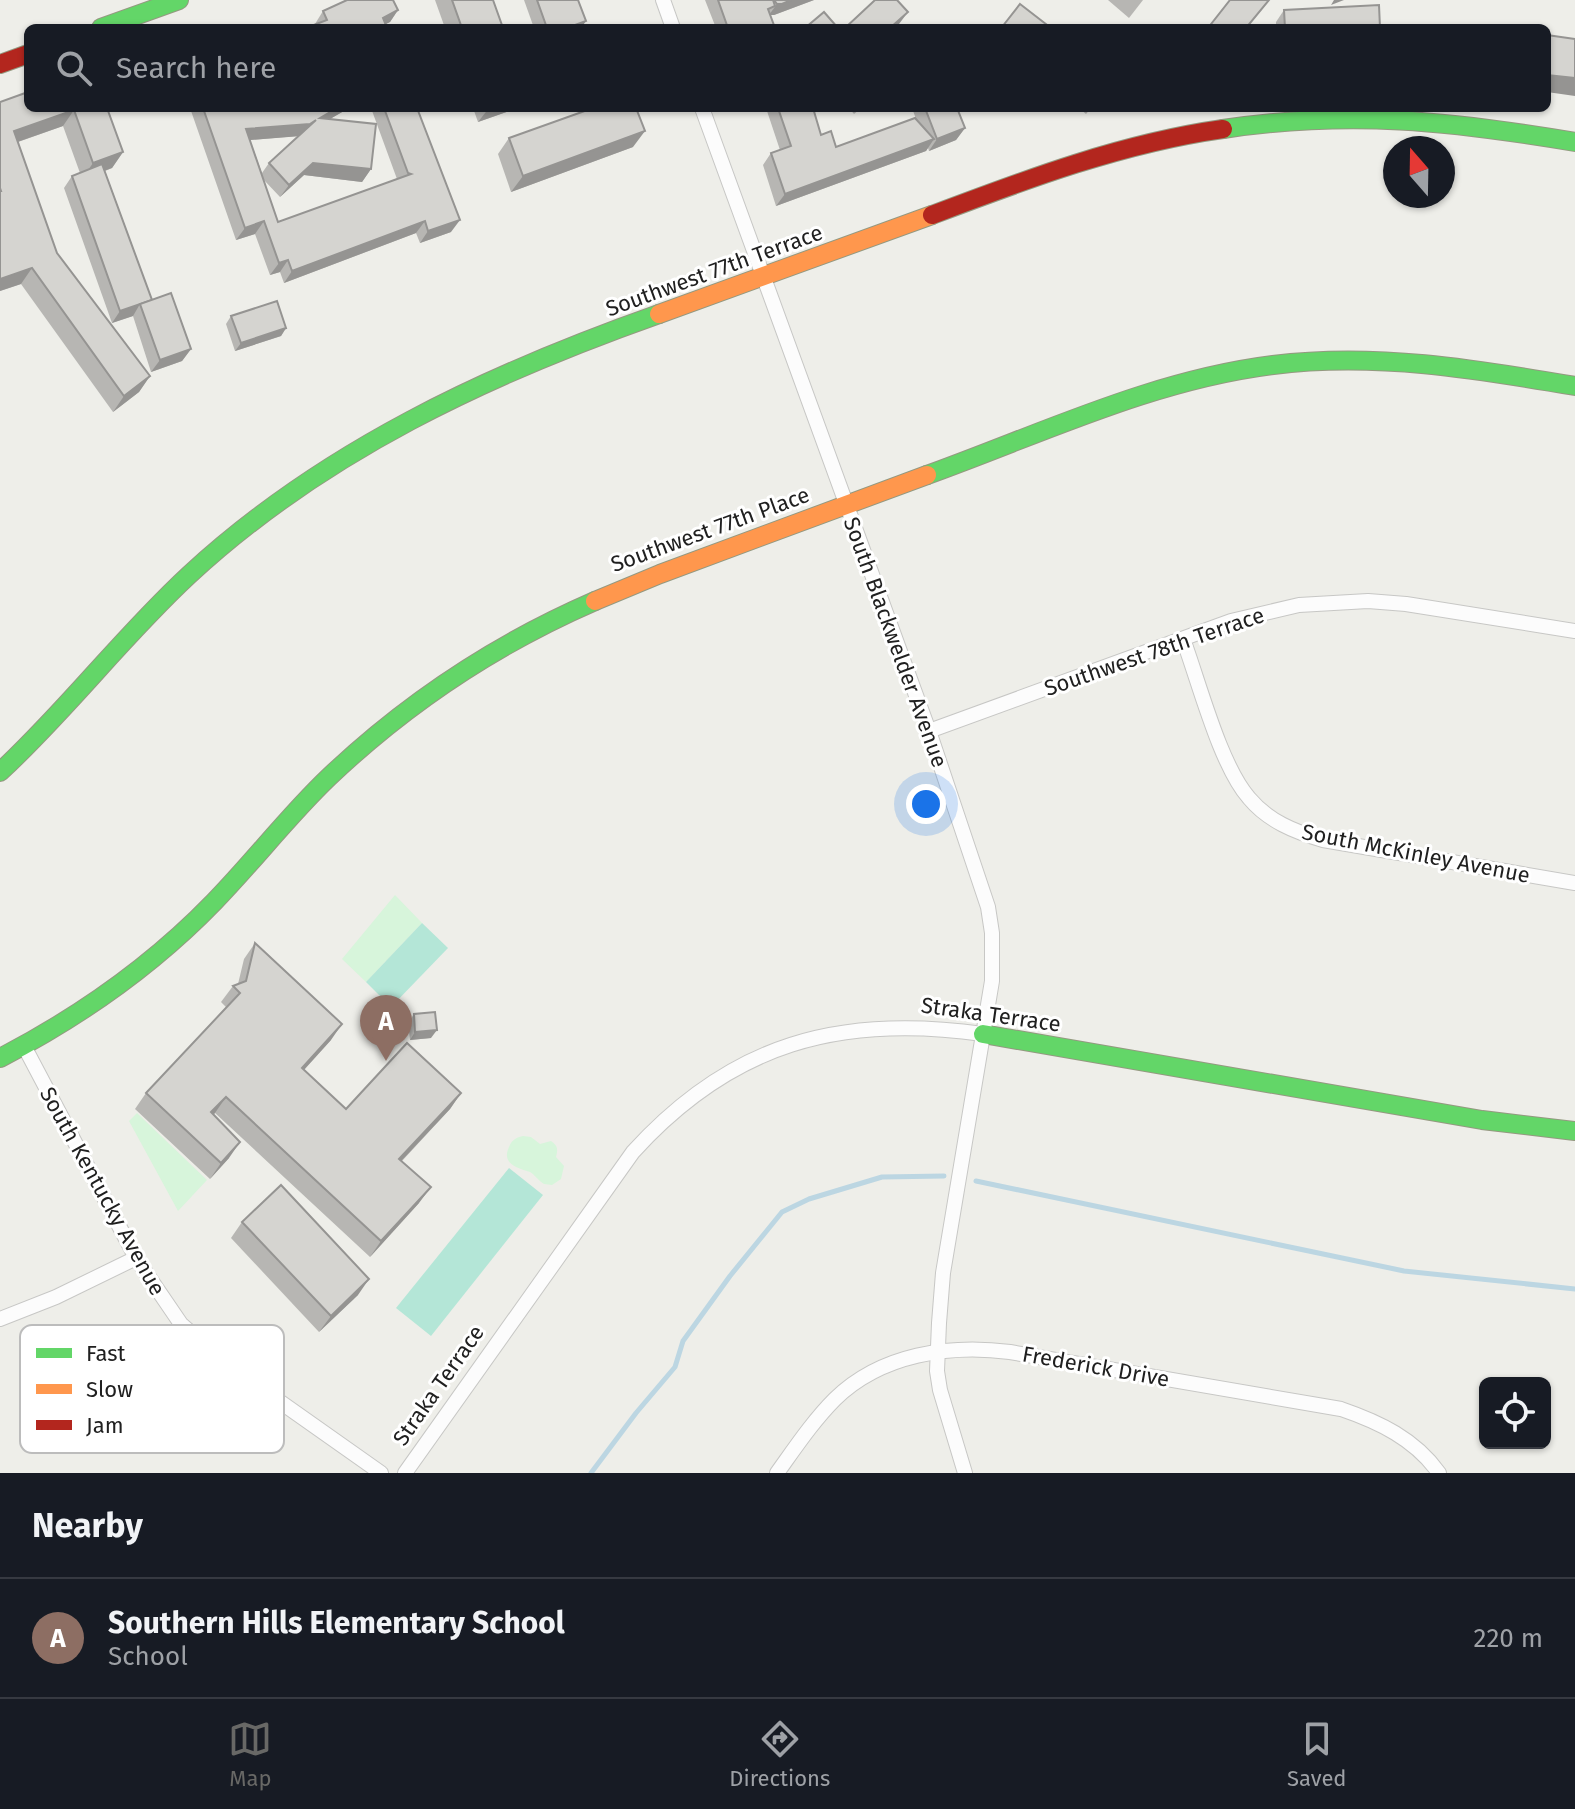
<!DOCTYPE html>
<style>
:root{--surface:#171b24;--page:#20242c;--text:#f1f3f6;--muted:#9ea1a6;--line:#363941;--accent:#686866}
body{margin:0;font-family:"Fira Sans",sans-serif;background:var(--page);color:var(--text)}
.controls{position:absolute;right:24px;bottom:24px;display:grid;overflow:hidden;border-radius:12px;box-shadow:0 2px 6px #0004}
.controls button{width:72px;height:72px;display:grid;place-items:center;padding:0;border:0;border-bottom:2px solid var(--line);background:var(--surface);color:var(--text);font:40px sans-serif}
.compass{position:absolute;left:1383px;top:136px;width:72px;height:72px;border-radius:50%;background:var(--surface);box-shadow:0 2px 6px #0004;rotate:340deg}
.you{position:absolute;left:926px;top:804px;width:28px;height:28px;margin:-20px;border:6px solid #fff;border-radius:50%;background:#1a73e8;box-shadow:0 0 0 12px #1a73e833}
.badge{display:grid;place-items:center;width:52px;height:52px;border-radius:50%;background:var(--accent);color:#fff;font-size:26px;font-weight:700}
.pin{position:absolute;translate:-50% -66px;filter:drop-shadow(0 2px 4px #0008)}
.pin::after{content:'';position:absolute;top:42px;width:28px;height:24px;background:inherit;clip-path:polygon(0 0,100% 0,50% 100%)}
.list{margin:0;padding:0;list-style:none}
h2{display:flex;justify-content:space-between;align-items:center;height:104px;margin:0;padding:0 32px;font-size:34px}
h2 small{font-size:26px;font-weight:400;color:var(--muted)}
.list li{display:grid;grid-template-columns:52px 1fr auto;gap:24px;align-items:center;box-sizing:border-box;height:120px;padding:0 32px;border-top:2px solid var(--line)}
.list b{display:block;font-size:30px;white-space:nowrap}
.list p{margin:0;font-size:26px;white-space:nowrap;color:var(--muted)}
.list em{font-size:26px;font-style:normal;color:var(--muted)}
.icon{flex:none;width:44px;height:44px;fill:none;stroke:currentColor;stroke-width:2;stroke-linecap:round;stroke-linejoin:round}
.map{position:relative;flex:none;width:1575px;height:1473px;overflow:hidden}
.search{position:absolute;background:var(--surface);box-shadow:0 2px 6px #0004;left:24px;right:24px;top:24px;height:88px;display:flex;align-items:center;gap:20px;box-sizing:border-box;padding:0 28px;border-radius:12px;color:var(--muted);font-size:30px}
.sheet{height:224px;background:var(--surface)}
nav{display:flex;justify-content:space-around;align-items:center;box-sizing:border-box;height:112px;border-top:2px solid var(--line);background:var(--surface);font-size:22px;color:var(--muted)}
nav a{display:grid;justify-items:center;gap:4px}
nav .on{color:var(--accent)}
.map>svg:first-child{display:block}
</style>
<div class="map">
<svg width="1575" height="1473" viewBox="0 0 1575 1473">
<rect width="100%" height="100%" fill="#eeeee9"/>
<!-- park -->
<g fill="#d7f5db">
<polygon points="395,895 422,923 366,982 342,959"/>
<polygon points="137,1113 207,1180 178,1211 129,1121"/>
<path d="M523 1136 531 1137 540 1144 551 1141C558 1146 558 1149 556 1157L564 1166 561 1179 552 1185 544 1184C539 1181 534 1174 530 1172 518 1168 501 1164 509 1147 512 1140 515 1138 523 1136Z"/>
</g>
<!-- pitch -->
<g fill="#b4e6d7">
<polygon points="422,923 448,948 391,1007 366,982"/>
<polygon points="509,1168 543,1195 431,1336 396,1308"/>
</g>
<g fill="none" stroke-linecap="round" stroke-linejoin="round">
<!-- stream -->
<g stroke="#bcd6e2" stroke-width="5">
<polyline points="976,1181 1404,1271 1575,1289"/>
<polyline points="591,1473 636,1413 675,1367 683,1341 730,1276 782,1212 809,1199 882,1177 944,1176"/>
</g>
<!-- street casing -->
<g stroke="#c7c7c5" stroke-width="16">
<g id="street">
<polyline points="663,0 673,28"/>
<polyline points="702,108 929,731 988,907 992,933 992,981 943,1273 939,1323 937,1371 940,1390 965,1473"/>
<path d="M1183 639C1199 682 1220 765 1249 798 1268 821 1295 832 1323 840L1575 883"/>
<polyline points="929,731 1231,621 1299,605 1368,601 1406,604 1575,631"/>
<polyline points="24,1046 136,1258 181,1324 228,1365 381,1473"/>
<polyline points="0,1319 56,1297 136,1258"/>
<path d="M405 1473 633 1152C732 1043 840 1014 983 1034"/>
<path d="M777 1473C795 1448 813 1421 835 1399 881 1354 950 1344 1010 1352L1341 1409C1379 1422 1415 1439 1439 1473"/>
</g>
</g>
<!-- fast casing -->
<g stroke="#949980" stroke-width="20">
<g id="fast">
<polyline points="101,28 179,0"/>
<path d="M1223 129C1350 110 1450 121 1575 142"/>
<path d="M927 475C1041 434 1152 380 1273 365 1374 352 1476 369 1575 386"/>
<path d="M0 772C67 710 122 637 189 575 323 451 489 374 659 314"/>
<polyline points="983,1034 1482,1120 1575,1131"/>
<path d="M0 1058C79 1017 152 966 214 902 254 861 288 816 329 777 407 703 496 644 595 601"/>
</g>
</g>
<!-- slow casing -->
<g stroke="#949980" stroke-width="20">
<g id="slow">
<polyline points="659,314 932,215"/>
<polyline points="595,601 660,574 927,475"/>
</g>
</g>
<!-- jam casing -->
<g stroke="#949980" stroke-width="20">
<g id="jam">
<polyline points="0,64 28,54"/>
<path d="M932 215C1027 179 1123 143 1223 129"/>
</g>
</g>
<!-- street -->
<use href="#street" stroke="#fcfcfc" stroke-width="14"/>
<!-- fast -->
<use href="#fast" stroke="#63d668" stroke-width="18"/>
<!-- slow -->
<use href="#slow" stroke="#ff974d" stroke-width="18"/>
<!-- jam -->
<use href="#jam" stroke="#b3261e" stroke-width="18"/>
</g>
<!-- wall -->
<g fill="#b7b6b3" fill-rule="evenodd">
<polygon points="435,0 493,0 503,28 445,28"/>
<polygon points="524,0 578,0 581,28 534,28"/>
<polygon points="705,0 814,0 774,15 770,15 775,28 716,28"/>
<polygon points="1108,0 1143,0 1129,18"/>
<polygon points="398,10 390,22 385,24 315,24 323,11"/>
<polygon points="1284,10 1380,28 1276,28 1276,22"/>
<polygon points="0,102 107,108 123,152 112,168 105,171 152,300 191,349 182,361 151,372 133,316 112,323 64,188 72,176 80,173 63,126 18,142 57,253 150,376 139,392 113,412 21,284 0,291"/>
<path d="M190 108H349L330 119 371 169 362 182 304 175 280 197 263 179 278 222 397 179 371 108H417L451 232 420 243 416 233 284 283 280 272 270 275 255 234 236 240ZM298 136 269 163 262 173 250 140Z"/>
<polygon points="473,108 518,108 478,122"/>
<polygon points="766,108 813,108 821,135 836,147 916,119 912,108 957,108 965,128 956,140 929,151 928,148 926,151 776,206 763,165 771,153 780,150"/>
<polygon points="849,108 861,108 854,114"/>
<polygon points="1079,108 1091,108 1086,114"/>
<polygon points="509,138 633,147 511,192 498,154"/>
<polygon points="231,316 286,328 281,336 235,351 226,324"/>
<polygon points="255,943 331,1040 304,1070 346,1109 461,1093 450,1109 402,1161 419,1203 370,1257 215,1113 214,1114 229,1158 210,1179 135,1109 146,1093 226,1007 221,1002 233,986 238,984 244,959"/>
<polygon points="414,1014 431,1038 410,1040 408,1023"/>
<polygon points="242,1222 358,1295 319,1332 231,1238"/>
</g>
<!-- shaded-wall -->
<g fill="#959492">
<polygon points="791,0 814,0 774,15 769,15 777,4"/>
<polygon points="1334,0 1344,0 1331,5"/>
<polygon points="398,10 390,22 378,28 383,18"/>
<polygon points="908,12 899,24 894,28 890,28"/>
<polygon points="586,21 581,28 567,28"/>
<polygon points="1547,75 1575,78 1575,96 1547,92"/>
<polygon points="337,108 349,108 311,130 320,118"/>
<polygon points="489,108 518,108 478,122"/>
<polygon points="74,110 63,126 3,147 14,131"/>
<polygon points="316,120 301,136 238,141 246,129"/>
<polygon points="965,128 956,140 929,151 937,139"/>
<polygon points="645,131 633,147 511,192 523,176"/>
<polygon points="934,139 926,151 776,206 785,194"/>
<polygon points="123,152 112,168 82,179 93,163"/>
<polygon points="313,163 371,169 362,182 304,175 280,197 289,185"/>
<polygon points="460,220 451,232 420,243 428,231"/>
<polygon points="264,221 255,234 236,240 245,228"/>
<polygon points="425,221 416,233 284,283 292,271"/>
<polygon points="288,260 280,272 270,275 279,263"/>
<polygon points="32,268 21,284 0,291 0,279"/>
<polygon points="140,304 133,316 112,323 120,311"/>
<polygon points="286,328 281,336 235,351 241,343"/>
<polygon points="191,349 182,361 151,372 160,360"/>
<polygon points="150,376 139,392 113,412 124,396"/>
<polygon points="342,1024 331,1040 291,1084 302,1068"/>
<polygon points="437,1030 431,1038 410,1040 415,1032"/>
<polygon points="461,1093 450,1109 388,1175 399,1159"/>
<polygon points="226,1097 215,1113 200,1128 211,1112"/>
<polygon points="240,1142 229,1158 210,1179 221,1163"/>
<polygon points="431,1187 419,1203 370,1257 381,1241"/>
<polygon points="369,1279 358,1295 319,1332 331,1316"/>
</g>
<!-- building -->
<g fill="#d5d4d0" stroke="#959492" stroke-width="2">
<polygon points="347,0 393,0 398,10 383,18 387,28 306,28 327,20 323,11"/>
<polygon points="452,0 493,0 503,28 462,28"/>
<polygon points="537,0 578,0 586,21 567,28 547,28"/>
<polygon points="718,0 773,0 775,6 768,9 775,28 728,28"/>
<polygon points="774,0 791,0 782,4 777,4"/>
<polygon points="875,0 897,0 908,12 890,28 845,28"/>
<polygon points="1230,0 1269,0 1246,28 1208,28"/>
<polygon points="1020,4 1051,28 1002,28 1002,27"/>
<polygon points="1379,5 1380,28 1285,28 1284,10"/>
<polygon points="824,12 838,28 805,28"/>
<polygon points="1547,35 1575,39 1575,78 1547,75"/>
<polygon points="28,92 28,108 107,108 123,152 93,163 74,110 14,131 57,253 150,376 124,396 32,268 0,279 0,191 1,191 0,188 0,102"/>
<polygon points="203,108 337,108 320,118 376,124 371,169 313,163 289,185 269,163 316,120 310,124 246,129 278,222 411,174 408,173 384,108 417,108 460,220 428,231 425,221 292,271 288,260 279,263 264,221 245,228"/>
<polygon points="593,108 636,108 645,131 523,176 509,138"/>
<polygon points="778,108 813,108 821,135 831,131 836,147 915,118 934,139 785,194 771,153 791,146"/>
<polygon points="925,108 957,108 965,128 937,139"/>
<polygon points="102,164 152,300 120,311 72,176"/>
<polygon points="171,293 191,349 160,360 140,304"/>
<polygon points="277,301 286,328 241,343 231,316"/>
<polygon points="255,943 342,1024 302,1068 346,1109 407,1043 461,1093 399,1159 431,1187 381,1241 226,1097 211,1112 240,1142 221,1163 146,1093 240,993 233,986 246,981"/>
<polygon points="435,1012 437,1030 415,1032 414,1014"/>
<polygon points="281,1185 369,1279 331,1316 242,1222"/>
</g>
<g text-anchor="middle" stroke-width="6" stroke-linejoin="round" paint-order="stroke">
<!-- street labels -->
<g font-size="22" fill="#202020" stroke="#fff">
<text transform="translate(714 270) rotate(-20)" y="8">Southwest 77th Terrace</text>
<text transform="translate(710 529) rotate(-20)" y="8">Southwest 77th Place</text>
<text transform="translate(896 642) rotate(70)" y="8">South Blackwelder Avenue</text>
<text transform="translate(1154 651) rotate(-19)" y="8">Southwest 78th Terrace</text>
<text transform="translate(1416 853) rotate(11)" y="8">South McKinley Avenue</text>
<text transform="translate(991 1014) rotate(8)" y="8">Straka Terrace</text>
<text transform="translate(103 1191) rotate(61)" y="8">South Kentucky Avenue</text>
<text transform="translate(1096 1366) rotate(10)" y="8">Frederick Drive</text>
<text transform="translate(438 1385) rotate(-55)" y="8">Straka Terrace</text>
</g>
</g>
<!-- legend -->
<rect x="20" y="1325" width="264" height="128" rx="12" fill="#fff" stroke="#bcbcbc" stroke-width="2"/>
<rect x="36" y="1348" width="36" height="10" fill="#63d668"/>
<rect x="36" y="1384" width="36" height="10" fill="#ff974d"/>
<rect x="36" y="1420" width="36" height="10" fill="#b3261e"/>
<g font-size="22" fill="#202020">
<text x="86" y="1361">Fast</text>
<text x="86" y="1397">Slow</text>
<text x="86" y="1433">Jam</text>
</g>
</svg>
<div class="controls">
<button><svg class="icon" aria-label="locate" viewBox="0 0 24 24"><circle cx="12" cy="12" r="6"/><path d="M12 2v4M12 18v4M2 12h4M18 12h4"/></svg></button>
</div>
<svg class="compass" viewBox="-18 -18 36 36"><path d="M0-13l5 13h-10z" fill="#e53935"/><path d="M0 13l5-13h-10z" fill="#9ea1a6"/></svg>
<div class="you"></div>
<div class="pin badge" style="left:386px;top:1061px;background:#8d6e63">A</div>
<div class="search"><svg class="icon" aria-label="search" viewBox="0 0 24 24"><circle cx="10" cy="10" r="6"/><path d="M15 15l6 6"/></svg>Search here</div>
</div>
<section class="sheet">
<h2>Nearby<small></small></h2>
<ul class="list">
<li><span class="badge" style="background:#8d6e63">A</span><div><b>Southern Hills Elementary School</b><p>School</p></div><em>220 m</em></li>
</ul>
</section>
<nav>
<a class="on"><svg class="icon" aria-label="map" viewBox="0 0 24 24"><path d="M3 6l6-2 6 2 6-2v14l-6 2-6-2-6 2zM9 4v14M15 6v14"/></svg>Map</a>
<a><svg class="icon" aria-label="directions" viewBox="0 0 24 24"><path d="M12 3l9 9-9 9-9-9zM9 14v-3h6M13 9l2 2-2 2"/></svg>Directions</a>
<a><svg class="icon" aria-label="saved" viewBox="0 0 24 24"><path d="M7 4h10v16l-5-4-5 4z"/></svg>Saved</a>
</nav>
